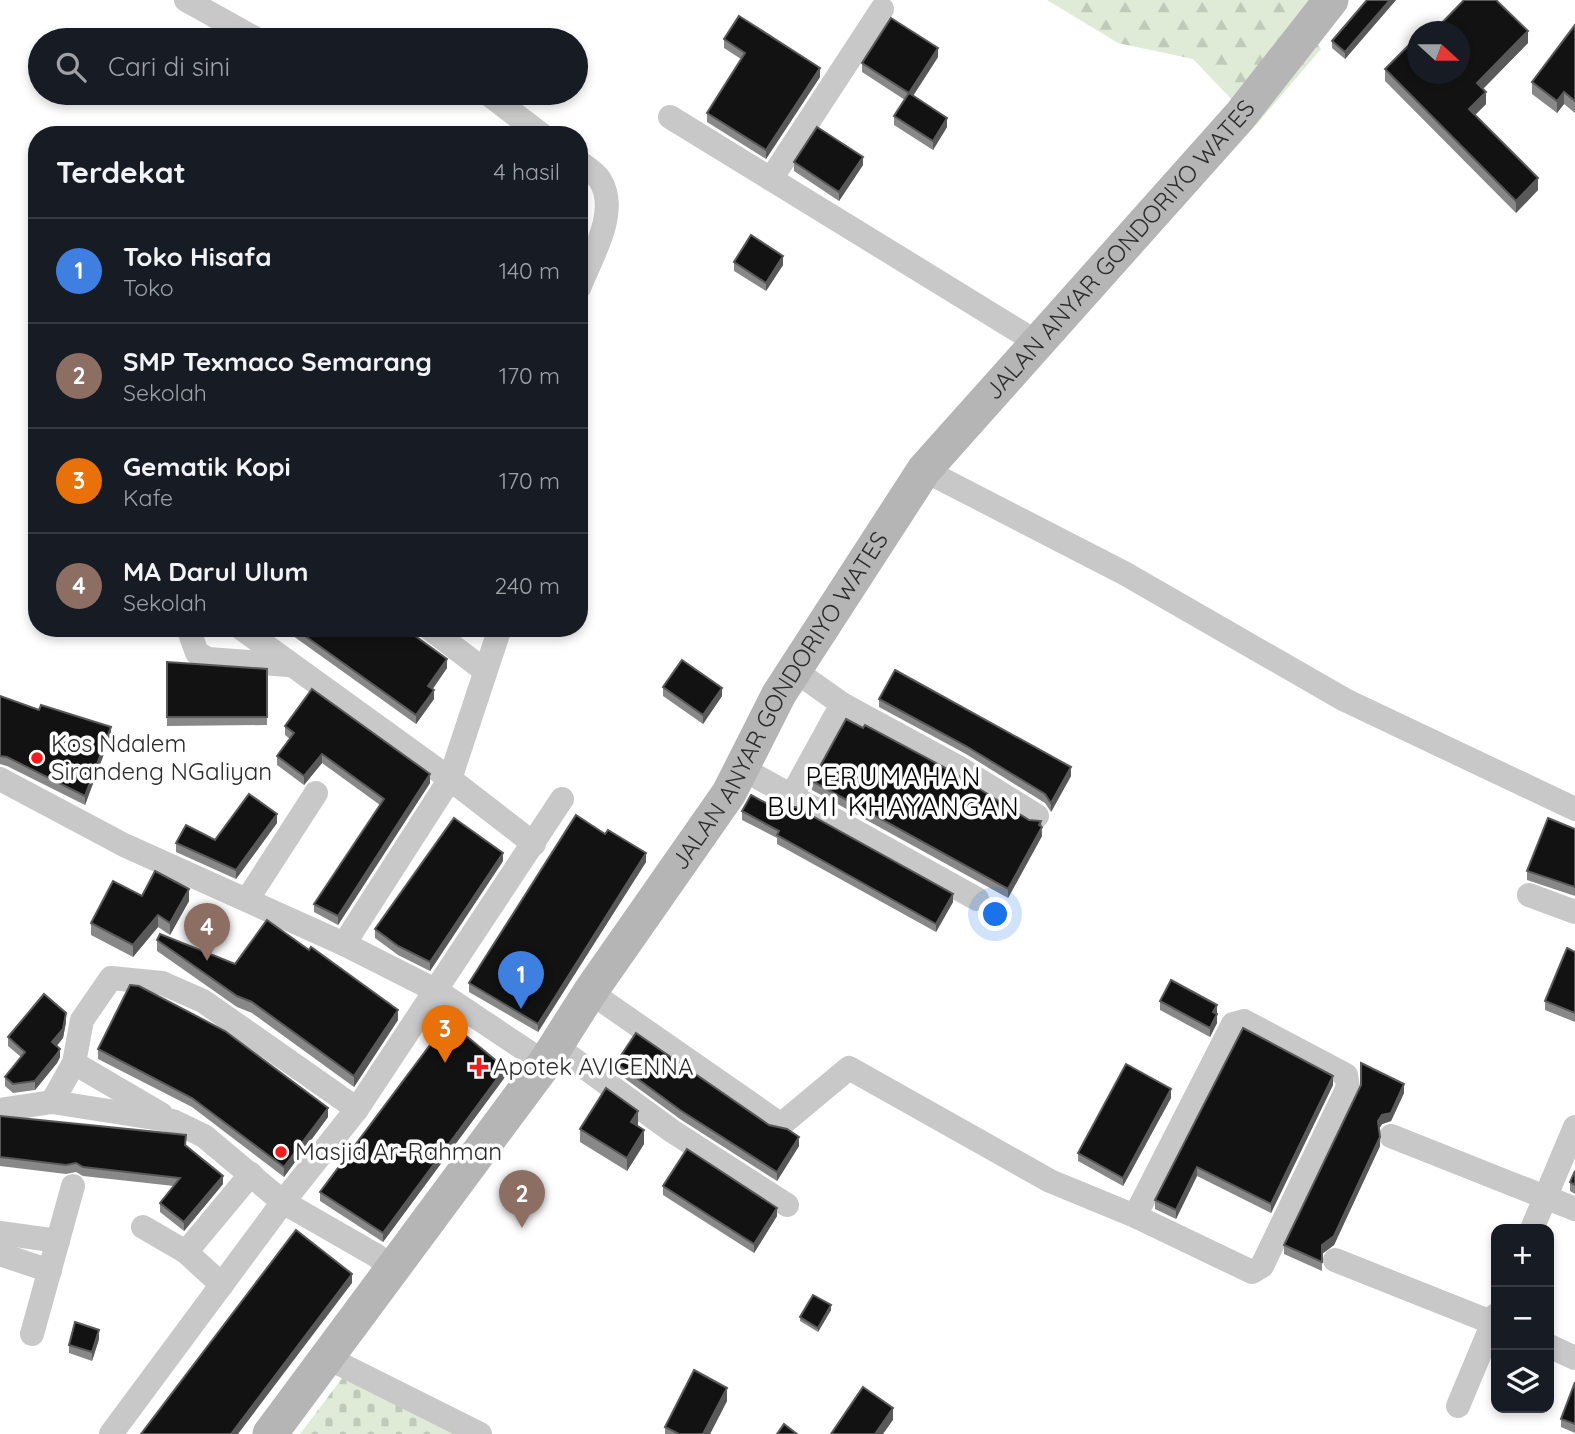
<!DOCTYPE html>
<html lang="id">
<meta charset="utf-8">
<style>
:root{--surface:#171b24;--page:#20242c;--text:#f1f3f6;--muted:#9ea1a6;--line:#363941;--accent:#0b8043}
body{margin:0;font-family:Quicksand,sans-serif;background:var(--page);color:var(--text)}
.controls{position:absolute;right:21px;bottom:21px;display:grid;overflow:hidden;border-radius:14px;box-shadow:0 4px 10px #0003}
.controls button{width:63px;height:63px;display:grid;place-items:center;padding:0;border:0;border-bottom:2px solid var(--line);background:var(--surface);color:var(--text);font:35px sans-serif}
.compass{position:absolute;left:1407px;top:21px;width:63px;height:63px;border-radius:50%;background:var(--surface);box-shadow:0 4px 10px #0003;rotate:111deg}
.you{position:absolute;left:996px;top:915px;width:24px;height:24px;margin:-18px;border:5px solid #fff;border-radius:50%;background:#1a73e8;box-shadow:0 0 0 10px #1a73e833}
.badge{display:grid;place-items:center;width:46px;height:46px;border-radius:50%;background:var(--accent);color:#fff;font-size:23px;font-weight:700}
.pin{position:absolute;translate:-50% -58px;filter:drop-shadow(0 2px 4px #0008)}
.pin::after{content:'';position:absolute;top:37px;width:24px;height:21px;background:inherit;clip-path:polygon(0 0,100% 0,50% 100%)}
.list{margin:0;padding:0;list-style:none}
h2{display:flex;justify-content:space-between;align-items:center;height:91px;margin:0;padding:0 28px;font-size:30px}
h2 small{font-size:23px;font-weight:400;color:var(--muted)}
.list li{display:grid;grid-template-columns:46px 1fr auto;gap:21px;align-items:center;box-sizing:border-box;height:105px;padding:0 28px;border-top:2px solid var(--line)}
.list b{display:block;font-size:26px;white-space:nowrap}
.list p{margin:0;font-size:23px;white-space:nowrap;color:var(--muted)}
.list em{font-size:23px;font-style:normal;color:var(--muted)}
.icon{flex:none;width:38px;height:38px;fill:none;stroke:currentColor;stroke-width:2;stroke-linecap:round;stroke-linejoin:round}
.map{position:relative;flex:none;width:1575px;height:1434px;overflow:hidden}
.search{position:absolute;background:var(--surface);box-shadow:0 4px 10px #0003;left:28px;top:28px;width:560px;height:77px;display:flex;align-items:center;gap:18px;box-sizing:border-box;padding:0 24px;border-radius:38px;color:var(--muted);font-size:26px}
.panel{position:absolute;background:var(--surface);box-shadow:0 4px 10px #0003;left:28px;top:126px;width:560px;height:511px;border-radius:28px}
.map>svg:first-child{display:block}
</style>
<div class="map">
<svg width="1575" height="1434" viewBox="0 0 1575 1434">
<defs>
<pattern id="forest-firs" width="22" height="20" patternUnits="userSpaceOnUse" patternTransform="scale(1.75)"><rect width="22" height="20" fill="#e0ebd7"/><path d="M5 1l3.5 6h-7zM16 11l3.5 6h-7z" fill="#c0cab9"/></pattern>
<pattern id="cemetery-stones" width="16" height="16" patternUnits="userSpaceOnUse" patternTransform="scale(1.75)"><rect width="16" height="16" fill="#e0ebd7"/><path d="M2 7V4a2 2 0 0 1 4 0v3zM10 15v-3a2 2 0 0 1 4 0v3z" fill="#c0cab9"/></pattern>
</defs>
<rect width="100%" height="100%" fill="#fff"/>
<!-- forest -->
<polygon fill="url(#forest-firs)" points="1047,0 1343,0 1311,36 1321,49 1256,125 1193,59 1118,43"/>
<!-- cemetery -->
<polygon fill="url(#cemetery-stones)" points="346,1373 454,1434 300,1434"/>
<g fill="none" stroke-linecap="round" stroke-linejoin="round">
<!-- street -->
<g stroke="#c8c8c8" stroke-width="24">
<polyline points="186,0 258,40"/>
<polyline points="487,93 542,135"/>
<polyline points="670,117 1038,343"/>
<path d="M579 162C586 167 596 173 600 180 620 212 591 257 579 288"/>
<polyline points="771,179 882,9"/>
<polyline points="924,470 1124,573 1345,700 1575,809"/>
<polyline points="188,628 197,653 208,659 289,665"/>
<polyline points="241,628 450,779 534,844"/>
<polyline points="429,628 484,670"/>
<polyline points="794,670 842,704"/>
<polyline points="743,769 977,899"/>
<polyline points="0,779 124,845 344,944 437,991 545,1063"/>
<polyline points="791,797 842,704 958,767 1037,816"/>
<polyline points="1529,895 1575,912"/>
<polyline points="247,900 316,793"/>
<polyline points="344,944 450,779 500,628"/>
<polyline points="590,992 777,1122 783,1123 849,1068 1050,1181 1135,1216 1252,1272 1262,1266 1348,1087 1346,1075 1244,1021 1233,1024 1135,1216"/>
<polyline points="554,1045 672,1131 787,1205"/>
<polyline points="74,1063 161,1114"/>
<polyline points="52,1102 74,1063 82,1020 111,978 162,983 203,1001 357,1109"/>
<polyline points="0,1110 52,1102 173,1121 204,1136 283,1202 377,1256 390,1270"/>
<polyline points="1391,1136 1575,1209"/>
<polyline points="143,1227 186,1252 222,1285"/>
<polyline points="1532,1229 1575,1127"/>
<polyline points="0,1233 58,1241"/>
<polyline points="186,1252 251,1174"/>
<polyline points="0,1254 50,1271"/>
<polyline points="1335,1260 1496,1324"/>
<polyline points="32,1334 73,1186"/>
<polyline points="1549,1346 1575,1358"/>
<polyline points="326,1357 480,1434"/>
<polyline points="1458,1406 1496,1315"/>
<polyline points="111,1434 283,1202 357,1109 562,799"/>
</g>
<!-- secondary -->
<path stroke="#b5b5b5" stroke-width="35" id="s1" d="M270 1434 545 1063 590 992 729 793 779 694 924 470 1240 116 1331 0"/>
</g>
<!-- wall -->
<g fill="#888">
<polygon points="1396,0 1345,59 1332,48 1332,41"/>
<polygon points="1575,25 1575,113 1564,104 1557,113 1532,94 1532,82"/>
<polygon points="724,39 820,77 766,159 707,122 707,113 741,59 724,48"/>
<polygon points="1528,43 1483,89 1486,104 1475,115 1538,190 1516,213 1385,81 1385,69"/>
<polygon points="938,57 913,96 947,127 933,150 894,125 894,116 905,100 862,72 862,63"/>
<polygon points="794,162 863,165 839,201 794,171"/>
<polygon points="734,262 783,265 766,291 734,271"/>
<polygon points="282,628 404,628 447,668 433,689 434,699 416,724"/>
<polygon points="167,662 267,669 267,725 167,726"/>
<polygon points="663,687 722,696 703,724 663,696"/>
<polygon points="0,696 39,710 111,735 85,805 7,766 0,764"/>
<polygon points="879,699 1071,776 1051,812 1045,803 966,754 879,707"/>
<polygon points="285,726 430,783 338,925 314,912 314,904 380,805 322,763 304,785 277,765 277,756 290,739 285,735"/>
<polygon points="812,781 1029,820 1041,826 1042,836 1008,898 812,790"/>
<polygon points="742,811 953,902 936,932 777,844 777,838 742,820"/>
<polygon points="277,823 236,879 176,852 176,843 215,840"/>
<polygon points="1575,829 1575,896 1527,880 1527,871"/>
<polygon points="503,861 430,971 398,955 375,938 375,929"/>
<polygon points="646,862 538,1032 469,992 469,983"/>
<polygon points="142,896 189,901 170,935 158,927 133,957 91,935 91,923"/>
<polygon points="157,940 235,964 398,1020 354,1087 252,1013 237,1007 157,951"/>
<polygon points="1575,952 1575,1022 1545,1010 1545,1001"/>
<polygon points="1160,1001 1217,1005 1217,1023 1210,1037 1160,1010"/>
<polygon points="66,1022 63,1038 57,1046 60,1057 57,1063 35,1090 13,1093 5,1086 5,1077 21,1057 8,1046 8,1037"/>
<polygon points="1243,1028 1333,1085 1271,1213 1197,1176 1176,1219 1155,1209 1155,1200"/>
<polygon points="98,1049 328,1117 284,1177 192,1107 98,1059"/>
<polygon points="616,1063 769,1125 799,1146 777,1181 680,1119 616,1072"/>
<polygon points="505,1077 383,1242 320,1201 320,1192"/>
<polygon points="1404,1093 1391,1121 1382,1124 1379,1129 1380,1146 1334,1245 1322,1254 1322,1271 1284,1254 1284,1245"/>
<polygon points="1171,1098 1123,1186 1078,1161 1078,1153"/>
<polygon points="0,1116 186,1146 223,1184 184,1231 160,1212 160,1203 174,1186 83,1176 76,1172 66,1174 0,1166"/>
<polygon points="638,1125 637,1126 644,1144 627,1171 580,1142 580,1129"/>
<polygon points="1575,1171 1575,1194 1570,1191 1570,1182"/>
<polygon points="663,1186 777,1216 754,1253 663,1195"/>
<polygon points="831,1310 818,1332 800,1321 800,1317"/>
<polygon points="99,1339 92,1361 69,1353 69,1345"/>
<polygon points="1575,1382 1575,1433 1561,1427 1561,1419"/>
<polygon points="727,1401 710,1434 665,1434 665,1427"/>
</g>
<!-- shaded-wall -->
<g fill="#595959">
<polygon points="1390,0 1396,0 1345,59 1345,52"/>
<polygon points="1528,31 1528,43 1477,95 1477,83"/>
<polygon points="938,48 938,57 909,102 909,93"/>
<polygon points="820,68 820,77 766,159 766,150"/>
<polygon points="1486,92 1486,104 1469,121 1469,109"/>
<polygon points="1564,92 1564,104 1557,113 1557,101"/>
<polygon points="947,118 947,127 933,150 933,141"/>
<polygon points="863,157 863,165 839,201 839,192"/>
<polygon points="1538,178 1538,190 1516,213 1516,201"/>
<polygon points="783,256 783,265 766,291 766,283"/>
<polygon points="447,659 447,668 428,695 428,686"/>
<polygon points="722,688 722,696 703,724 703,715"/>
<polygon points="434,690 434,699 416,724 416,715"/>
<polygon points="111,727 111,735 85,805 85,796"/>
<polygon points="322,754 322,763 304,785 304,776"/>
<polygon points="1071,767 1071,776 1051,812 1051,803"/>
<polygon points="430,774 430,783 338,925 338,916"/>
<polygon points="277,814 277,823 236,879 236,870"/>
<polygon points="1041,821 1042,836 1008,898 1008,889"/>
<polygon points="503,853 503,861 430,971 430,962"/>
<polygon points="646,853 646,862 538,1032 538,1024"/>
<polygon points="189,889 189,901 170,935 170,923"/>
<polygon points="953,894 953,902 936,932 936,924"/>
<polygon points="158,915 158,927 133,957 133,945"/>
<polygon points="1217,1005 1217,1023 1210,1037 1210,1028 1213,1012"/>
<polygon points="398,1010 398,1020 354,1087 354,1076"/>
<polygon points="66,1013 66,1022 63,1038 52,1051 52,1042"/>
<polygon points="60,1049 60,1057 57,1063 35,1090 35,1081"/>
<polygon points="505,1068 505,1077 383,1242 383,1233"/>
<polygon points="1333,1076 1333,1085 1271,1213 1271,1204"/>
<polygon points="1404,1084 1404,1093 1391,1121 1382,1124 1378,1130 1378,1121"/>
<polygon points="1171,1089 1171,1098 1123,1186 1123,1178"/>
<polygon points="328,1108 328,1117 284,1177 284,1167"/>
<polygon points="638,1111 638,1125 631,1135 631,1122"/>
<polygon points="644,1130 644,1144 627,1171 627,1158"/>
<polygon points="799,1137 799,1146 777,1181 777,1172"/>
<polygon points="1380,1137 1380,1146 1334,1245 1322,1254 1322,1245"/>
<polygon points="1197,1167 1197,1176 1176,1219 1176,1210"/>
<polygon points="223,1176 223,1184 184,1231 184,1222"/>
<polygon points="777,1208 777,1216 754,1253 754,1244"/>
<polygon points="352,1274 352,1283 238,1434 231,1434"/>
<polygon points="831,1305 831,1310 818,1332 818,1328"/>
<polygon points="99,1330 99,1339 92,1361 92,1352"/>
<polygon points="727,1388 727,1401 710,1434 703,1434"/>
<polygon points="893,1408 893,1420 883,1434 875,1434"/>
</g>
<!-- building -->
<g fill="#121212" stroke="#595959" stroke-width="2">
<polygon points="1367,0 1390,0 1345,52 1332,41"/>
<polygon points="1464,0 1496,0 1528,31 1477,83 1486,92 1469,109 1538,178 1516,201 1385,69 1418,36 1418,74 1460,74 1460,32 1433,32"/>
<polygon points="739,16 820,68 766,150 707,113 745,53 724,39"/>
<polygon points="891,18 938,48 909,93 862,63"/>
<polygon points="1575,25 1575,101 1564,92 1557,101 1532,82"/>
<polygon points="909,93 947,118 933,141 894,116"/>
<polygon points="817,127 863,157 839,192 794,162"/>
<polygon points="751,235 783,256 766,283 734,262"/>
<polygon points="294,628 404,628 447,659 428,686 434,690 416,715"/>
<polygon points="682,660 722,688 703,715 663,687"/>
<polygon points="167,662 267,669 267,717 167,717"/>
<polygon points="895,670 1071,767 1051,803 1045,794 966,746 879,699"/>
<polygon points="312,689 430,774 338,916 314,904 384,799 322,754 304,776 277,756 294,733 285,726"/>
<polygon points="0,696 39,710 41,705 111,727 85,796 7,757 0,756"/>
<polygon points="846,719 863,728 865,725 951,771 1029,820 1041,821 1039,825 1042,827 1008,889 812,781"/>
<polygon points="249,794 277,814 236,870 176,843 186,825 215,840"/>
<polygon points="751,795 788,815 793,807 796,807 953,894 936,924 777,835 779,831 742,811"/>
<polygon points="576,815 605,834 608,830 646,853 538,1024 469,983"/>
<polygon points="454,818 503,853 430,962 398,946 375,929"/>
<polygon points="1548,818 1575,829 1575,887 1527,871"/>
<polygon points="155,871 189,889 170,923 158,915 133,945 91,923 113,881 142,896"/>
<polygon points="267,920 309,950 311,947 398,1010 354,1076 252,1002 237,996 157,940 160,934 235,964"/>
<polygon points="1567,948 1575,952 1575,1013 1545,1001"/>
<polygon points="1171,980 1217,1005 1213,1012 1217,1014 1210,1028 1160,1001"/>
<polygon points="130,985 139,986 225,1031 328,1108 284,1167 192,1098 98,1049"/>
<polygon points="44,994 66,1013 63,1029 52,1042 60,1049 57,1054 35,1081 13,1084 5,1077 25,1052 8,1037"/>
<polygon points="448,1021 505,1068 383,1233 320,1192"/>
<polygon points="1243,1028 1333,1076 1271,1204 1197,1167 1176,1210 1155,1200"/>
<polygon points="636,1033 769,1125 787,1129 799,1137 777,1172 680,1110 616,1063"/>
<polygon points="1361,1063 1404,1084 1391,1113 1382,1115 1378,1121 1380,1137 1334,1236 1322,1245 1322,1262 1284,1245 1361,1085"/>
<polygon points="1126,1064 1171,1089 1123,1178 1078,1153"/>
<polygon points="606,1088 638,1111 631,1122 644,1130 627,1158 580,1129"/>
<polygon points="0,1116 186,1135 185,1145 223,1176 184,1222 160,1203 180,1178 83,1167 76,1163 66,1165 0,1157"/>
<polygon points="687,1149 777,1208 754,1244 663,1186"/>
<polygon points="1575,1171 1575,1185 1570,1182"/>
<polygon points="296,1230 352,1274 231,1434 141,1434"/>
<polygon points="813,1295 831,1305 818,1328 800,1317"/>
<polygon points="75,1322 99,1330 92,1352 69,1345"/>
<polygon points="694,1370 727,1388 703,1434 679,1434 665,1427"/>
<polygon points="1575,1382 1575,1424 1561,1419"/>
<polygon points="863,1387 893,1408 875,1434 831,1434"/>
<polygon points="784,1424 797,1434 777,1434"/>
</g>
<!-- markers -->
<g fill="#f41c1c" stroke="#fff" stroke-width="2.5">
<circle cx="37" cy="758" r="7"/>
<path d="M475.5 1056.5h7v7h7v7h-7v7h-7v-7h-7v-7h7z"/>
<circle cx="281" cy="1152" r="7"/>
</g>
<g text-anchor="middle" stroke-width="7" stroke-linejoin="round" paint-order="stroke">
<!-- street labels -->
<g font-size="24" fill="#2b2b2b" stroke="#fff">
<text dy="8" stroke="none"><textPath href="#s1" startOffset="1461">JALAN ANYAR GONDORIYO WATES</textPath></text>
<text dy="8" stroke="none"><textPath href="#s1" startOffset="894">JALAN ANYAR GONDORIYO WATES</textPath></text>
</g>
<!-- poi labels -->
<g font-size="24" fill="#2b2b2b" stroke="#fff" text-anchor="start">
<text x="51" y="752">Kos Ndalem<tspan x="51" dy="28">Sirandeng NGaliyan</tspan></text>
<text x="493" y="1075">Apotek AVICENNA</text>
<text x="295" y="1160">Masjid Ar-Rahman</text>
</g>
<!-- neighbourhood labels -->
<g font-size="26" letter-spacing="2" fill="#000" stroke="#fff">
<text x="894" y="786">PERUMAHAN<tspan x="894" dy="30">BUMI KHAYANGAN</tspan></text>
</g>
</g>
</svg>
<div class="controls">
<button>+</button>
<button>−</button>
<button><svg class="icon" aria-label="layers" viewBox="0 0 24 24"><path d="M12 4l9 5-9 5-9-5zM3 14l9 5 9-5"/></svg></button>
</div>
<svg class="compass" viewBox="-18 -18 36 36"><path d="M0-13l5 13h-10z" fill="#e53935"/><path d="M0 13l5-13h-10z" fill="#9ea1a6"/></svg>
<div class="you"></div>
<div class="pin badge" style="left:521px;top:1009px;background:#3f7fe0">1</div>
<div class="pin badge" style="left:522px;top:1228px;background:#8d6e63">2</div>
<div class="pin badge" style="left:445px;top:1063px;background:#e8710a">3</div>
<div class="pin badge" style="left:207px;top:961px;background:#8d6e63">4</div>
<div class="search"><svg class="icon" aria-label="search" viewBox="0 0 24 24"><circle cx="10" cy="10" r="6"/><path d="M15 15l6 6"/></svg>Cari di sini</div>
<section class="panel">
<h2>Terdekat<small>4 hasil</small></h2>
<ul class="list">
<li><span class="badge" style="background:#3f7fe0">1</span><div><b>Toko Hisafa</b><p>Toko</p></div><em>140 m</em></li>
<li><span class="badge" style="background:#8d6e63">2</span><div><b>SMP Texmaco Semarang</b><p>Sekolah</p></div><em>170 m</em></li>
<li><span class="badge" style="background:#e8710a">3</span><div><b>Gematik Kopi</b><p>Kafe</p></div><em>170 m</em></li>
<li><span class="badge" style="background:#8d6e63">4</span><div><b>MA Darul Ulum</b><p>Sekolah</p></div><em>240 m</em></li>
</ul>
</section>
</div>
